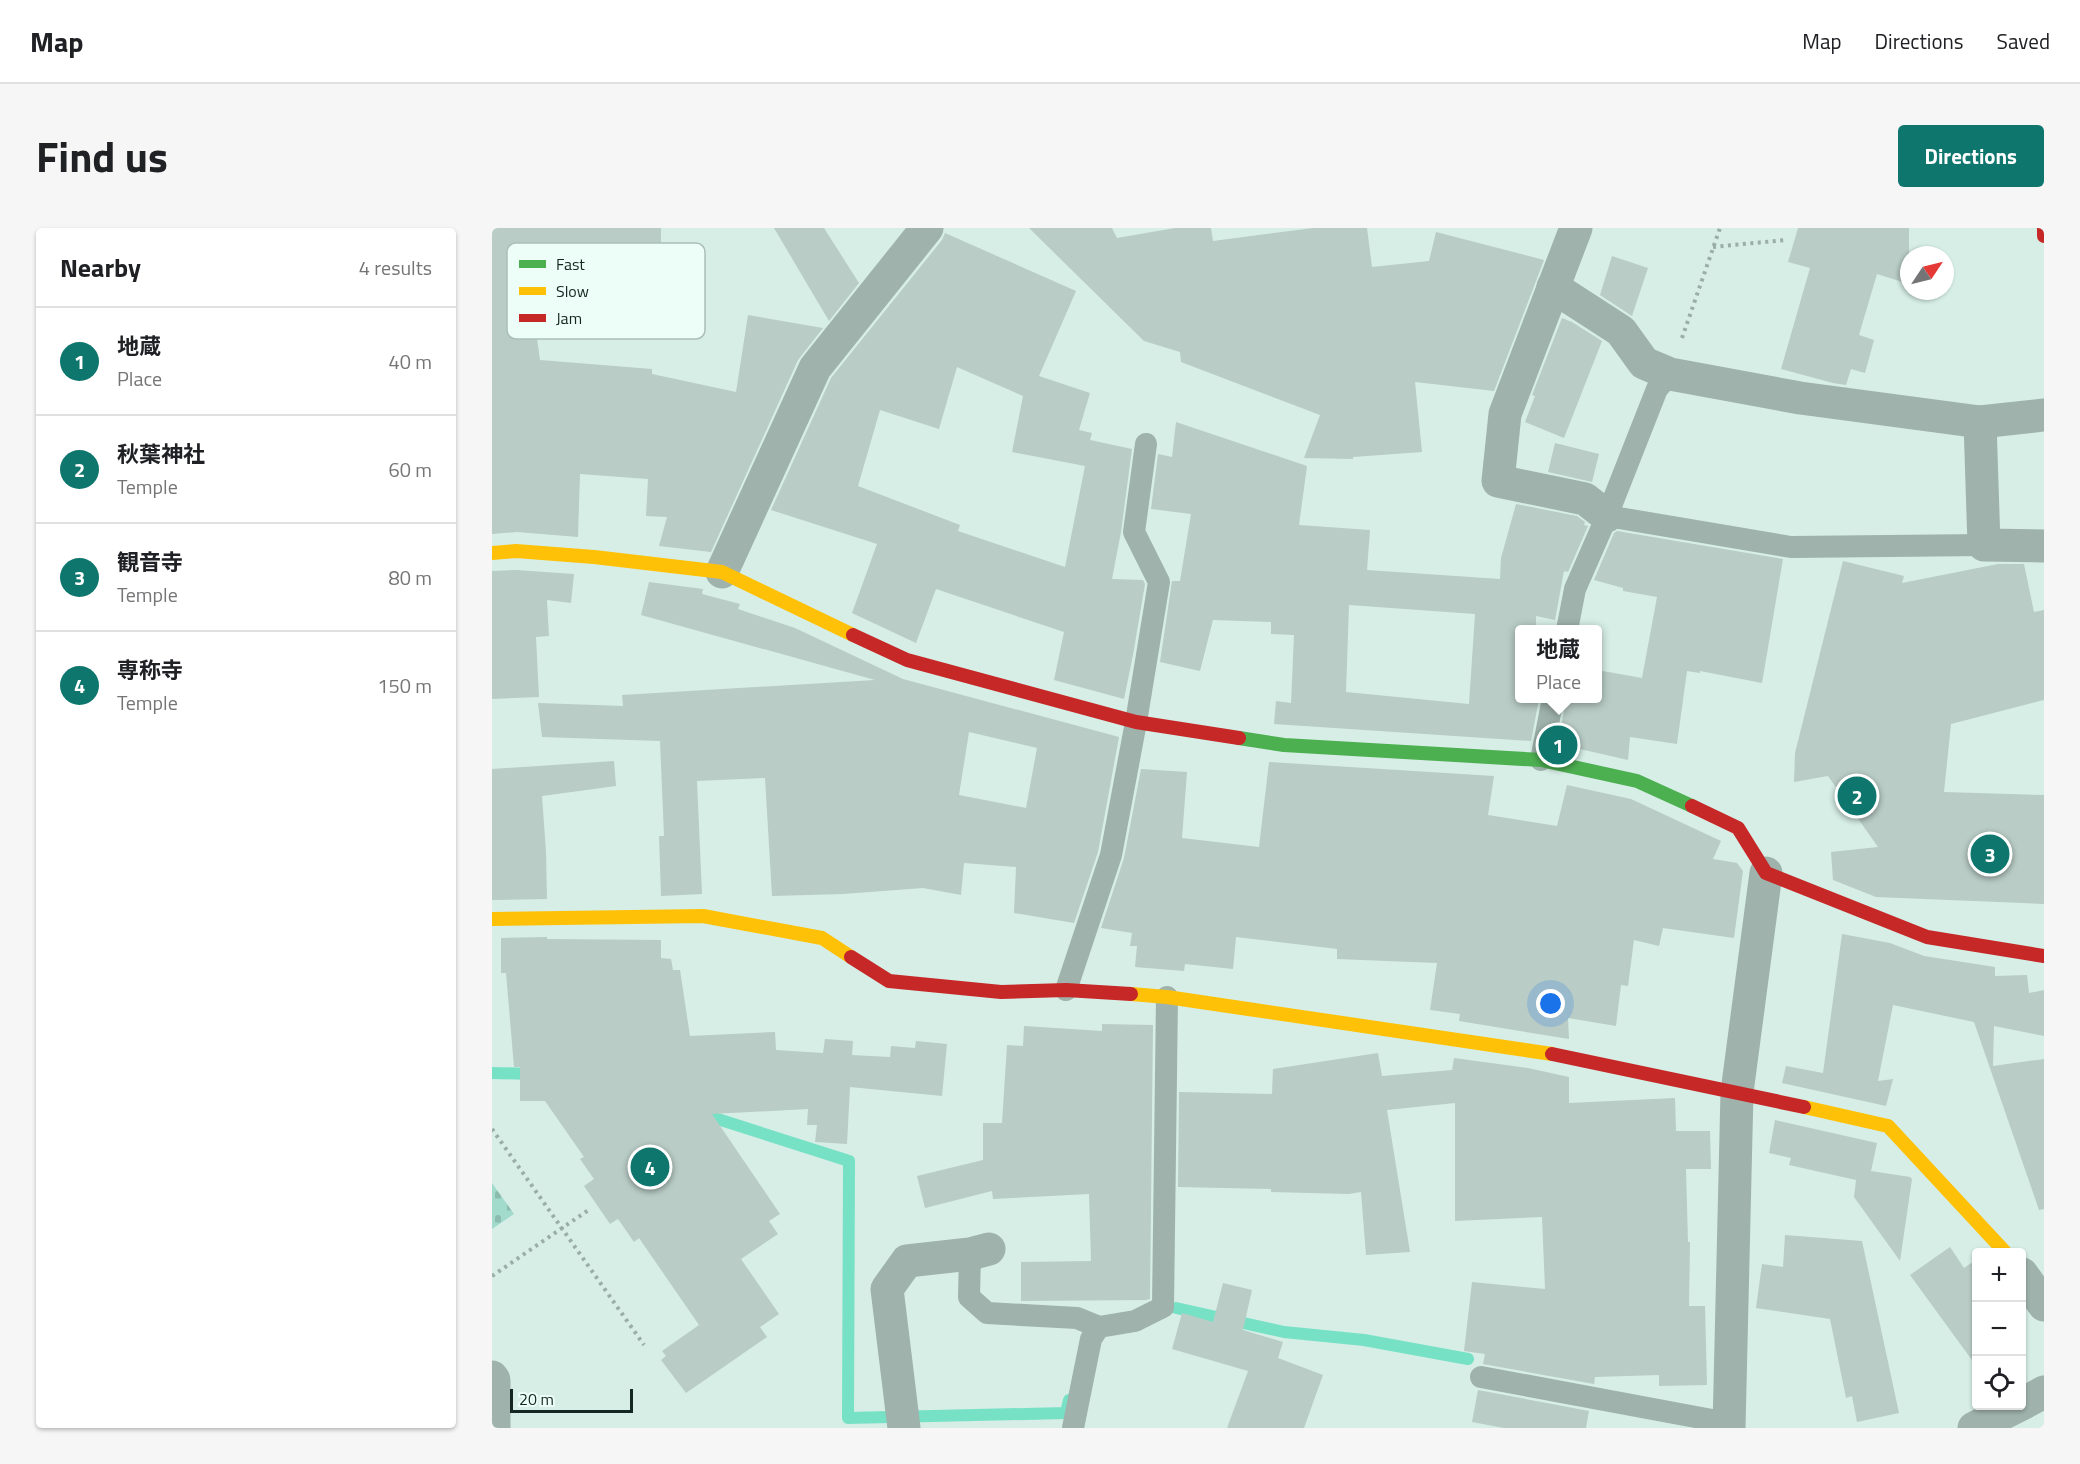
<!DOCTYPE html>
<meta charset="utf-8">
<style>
:root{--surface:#fff;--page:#f6f6f6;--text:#202124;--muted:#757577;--line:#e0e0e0;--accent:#0f766e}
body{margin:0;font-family:"Titillium Web","Noto Sans JP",sans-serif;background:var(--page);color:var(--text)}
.controls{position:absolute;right:18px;bottom:18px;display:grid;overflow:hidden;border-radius:6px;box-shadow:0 2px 4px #0004}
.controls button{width:54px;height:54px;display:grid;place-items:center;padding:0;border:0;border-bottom:2px solid var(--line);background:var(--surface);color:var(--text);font:30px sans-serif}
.compass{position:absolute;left:1408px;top:18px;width:54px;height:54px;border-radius:50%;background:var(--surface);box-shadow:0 2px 4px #0004;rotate:55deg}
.scale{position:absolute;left:18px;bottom:15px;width:123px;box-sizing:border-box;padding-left:6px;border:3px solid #152722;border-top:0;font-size:16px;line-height:21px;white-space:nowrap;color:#152722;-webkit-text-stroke:4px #edfef9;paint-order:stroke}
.you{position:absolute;left:1059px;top:776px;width:21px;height:21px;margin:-15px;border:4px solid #fff;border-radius:50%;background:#1a73e8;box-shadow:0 0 0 9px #1a73e833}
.badge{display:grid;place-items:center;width:39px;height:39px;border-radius:50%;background:var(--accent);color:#fff;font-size:20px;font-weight:700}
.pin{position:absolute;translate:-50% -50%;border:3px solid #fff;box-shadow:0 2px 6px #0006}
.popup{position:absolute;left:1023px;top:397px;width:87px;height:78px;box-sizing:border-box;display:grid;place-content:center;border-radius:6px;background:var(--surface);filter:drop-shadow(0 2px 4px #0005);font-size:20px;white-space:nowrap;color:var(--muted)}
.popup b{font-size:22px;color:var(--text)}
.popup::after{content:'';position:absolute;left:50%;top:100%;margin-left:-12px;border:12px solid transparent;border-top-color:var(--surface)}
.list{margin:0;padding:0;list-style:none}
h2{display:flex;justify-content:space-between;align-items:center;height:78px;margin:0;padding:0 24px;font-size:26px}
h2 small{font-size:20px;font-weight:400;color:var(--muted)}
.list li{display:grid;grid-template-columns:39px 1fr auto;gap:18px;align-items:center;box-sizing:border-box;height:108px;padding:0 24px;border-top:2px solid var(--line)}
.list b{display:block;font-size:22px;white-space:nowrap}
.list p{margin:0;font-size:20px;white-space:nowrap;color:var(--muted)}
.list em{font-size:20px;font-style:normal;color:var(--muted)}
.icon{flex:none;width:33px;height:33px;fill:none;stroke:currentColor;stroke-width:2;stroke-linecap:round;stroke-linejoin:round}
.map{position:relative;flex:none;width:1552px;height:1200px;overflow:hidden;border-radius:6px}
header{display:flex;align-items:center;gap:36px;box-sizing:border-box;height:84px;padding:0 30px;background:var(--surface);border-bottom:2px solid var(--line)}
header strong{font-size:28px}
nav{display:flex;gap:33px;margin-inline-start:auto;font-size:21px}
.intro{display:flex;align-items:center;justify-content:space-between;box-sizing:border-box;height:144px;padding:0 36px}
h1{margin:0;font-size:42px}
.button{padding:15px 27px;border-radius:6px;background:var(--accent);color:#fff;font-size:21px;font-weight:700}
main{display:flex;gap:36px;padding:0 36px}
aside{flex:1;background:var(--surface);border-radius:6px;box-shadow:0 2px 4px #0004}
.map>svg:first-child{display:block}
</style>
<header>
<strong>Map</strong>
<nav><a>Map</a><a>Directions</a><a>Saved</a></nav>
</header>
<div class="intro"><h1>Find us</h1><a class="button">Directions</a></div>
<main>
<aside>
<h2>Nearby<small>4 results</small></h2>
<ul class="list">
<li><span class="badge">1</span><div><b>地蔵</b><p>Place</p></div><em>40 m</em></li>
<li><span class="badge">2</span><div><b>秋葉神社</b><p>Temple</p></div><em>60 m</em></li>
<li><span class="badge">3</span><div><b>観音寺</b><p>Temple</p></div><em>80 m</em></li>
<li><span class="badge">4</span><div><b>専称寺</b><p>Temple</p></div><em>150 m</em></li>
</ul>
</aside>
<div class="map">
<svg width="1552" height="1200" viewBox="0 0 1552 1200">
<defs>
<pattern id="cemetery-stones" width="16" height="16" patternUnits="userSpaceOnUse" patternTransform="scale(1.5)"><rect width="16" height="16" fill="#a2dbcb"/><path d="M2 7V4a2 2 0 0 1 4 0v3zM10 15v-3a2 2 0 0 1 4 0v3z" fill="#8bbcae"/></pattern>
</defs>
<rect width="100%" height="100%" fill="#d6eee6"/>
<!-- cemetery -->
<polygon fill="url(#cemetery-stones)" points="0,955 22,986 0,1001"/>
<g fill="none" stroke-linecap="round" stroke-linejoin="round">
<!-- stream -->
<g stroke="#77e1c6" stroke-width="12">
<polyline points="0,845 43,846"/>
<polyline points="209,882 210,886 357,933 356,1190 574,1185 577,1172"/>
<polyline points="684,1080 792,1104 872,1112 976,1131"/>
</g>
</g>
<!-- building -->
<g fill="#b9ccc6" fill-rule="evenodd">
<polygon points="0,0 169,0 169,33 157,34 157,67 39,67 48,132 160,141 160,146 244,164 256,87 331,100 306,132 219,324 167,318 175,289 154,288 156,251 88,246 86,309 25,304 0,306"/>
<polygon points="282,0 332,0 367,55 337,93"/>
<polygon points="537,0 620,0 625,10 683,0 719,0 721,13 821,0 875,0 880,39 937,33 944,4 1052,32 1002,163 923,154 930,224 861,229 861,231 812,230 828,187 689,134 688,124 652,113"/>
<polygon points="1306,0 1417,0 1417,56 1385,46 1367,107 1382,112 1373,145 1359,141 1354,157 1341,155 1289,141 1318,40 1296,34"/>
<path d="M453 5 584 63 547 148 598 165 587 202 600 205 598 212 640 221 629 304 620 351 651 352 653 356 641 427 632 471 562 452 572 404 444 361 424 415 360 385 385 316 279 282 339 150 450 12ZM465 139 531 168 520 224 593 238 573 339 466 303 468 297 366 258 388 182 447 201Z"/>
<polygon points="1120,28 1156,40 1140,88 1108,67"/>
<polygon points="1070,90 1080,94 1110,113 1072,210 1033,194 1043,168 1040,167"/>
<path d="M684 194 815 238 807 297 878 302 875 342 1008 351 1009 330 1024 276 1085 288 1093 294 1092 297 1096 298 1076 344 1072 343 1063 392 1044 388V402H1027V471H1047L1039 513 782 496 784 473 799 475 802 407 779 406V394L721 392 708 443 668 434 680 353H688L699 286 659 281 666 226 680 229ZM857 377 983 386 977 476 854 464Z"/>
<polygon points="1063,215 1107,226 1100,254 1056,244"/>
<polygon points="1125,303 1291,331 1270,455 1208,443 1208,445 1195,443 1185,516 1138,509 1136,532 1066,516 1074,471 1105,471 1105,442 1150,450 1165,369 1131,363 1131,360 1102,352 1122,305"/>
<polygon points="1351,333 1412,348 1410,355 1506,336 1532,336 1542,384 1552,382 1552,472 1459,496 1452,564 1552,567 1552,676 1384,669 1341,652 1339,624 1386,619 1336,548 1302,554 1303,525"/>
<polygon points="24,342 82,346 79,375 55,372 57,408 44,409 47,469 0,471 0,343"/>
<path d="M157 354 211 361 210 366 248 376 246 381 303 400 411 451 627 509 606 624 582 695 522 685 524 639 472 635 469 667 431 660 351 666 280 668 273 550 205 553 210 666 169 668 167 608H172L168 513 50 509 46 475 131 478 130 467 383 452 149 387ZM477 504 545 520 534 580 467 567Z"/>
<polygon points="122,533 124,558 50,568 54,624 55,671 0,672 0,541"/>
<polygon points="777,534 1002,548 996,587 1065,598 1075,557 1139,571 1229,613 1221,631 1245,635 1251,643 1242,710 1171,700 1167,718 1142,712 1136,758 1129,757 1124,798 1076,790 1077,811 967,793 968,786 938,782 945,735 845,731 845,721 744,709 741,741 693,736 692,743 643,739 645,718 638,718 640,705 609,700 632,630 649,541 695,544 690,610 767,619"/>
<polygon points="1350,706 1398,715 1432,728 1503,739 1503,748 1535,747 1537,765 1552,762 1552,808 1502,798 1501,838 1552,831 1552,981 1547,982 1482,794 1401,777 1386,853 1401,851 1394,878 1290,855 1294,838 1331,845"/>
<polygon points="55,709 55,711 169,712 169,730 179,731 181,742 188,742 198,808 283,804 284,822 331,825 333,811 361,813 360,827 398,829 399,818 423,820 424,813 455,816 450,868 358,859 355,916 323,914 325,897 315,897 316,881 220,886 288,986 277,993 286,1006 249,1031 287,1086 268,1099 275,1109 194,1165 169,1132 174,1128 170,1123 207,1097 147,1010 142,1014 126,991 118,996 92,958 102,951 88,931 92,929 53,873 28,873 28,839 22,839 14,745 9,745 9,710"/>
<polygon points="610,796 661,797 658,1071 654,1072 529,1073 529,1034 599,1033 597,966 501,971 500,963 433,980 425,948 491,932 491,895 510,895 515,817 531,818 532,798 610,803"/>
<polygon points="886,825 890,848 960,842 962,830 1036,840 1077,849 1077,875 1183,870 1184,903 1218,903 1219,941 1194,941 1196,1014 1198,1014 1197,1078 1213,1078 1215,1157 1167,1158 1167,1147 1103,1149 1102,1156 991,1136 993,1126 972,1123 980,1054 1053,1061 1050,989 963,993 963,875 895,882 918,1024 874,1027 869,964 857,966 779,964 779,961 686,959 687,864 780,866 781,841"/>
<polygon points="1283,892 1385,915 1379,943 1418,949 1420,951 1408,1033 1362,969 1364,952 1297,937 1299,930 1277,925"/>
<polygon points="1293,1007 1370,1013 1407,1185 1365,1194 1360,1168 1354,1170 1338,1091 1264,1080 1270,1036 1291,1039"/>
<polygon points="1458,1019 1472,1040 1485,1031 1485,1139 1418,1047"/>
<polygon points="731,1055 760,1062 751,1102 791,1114 786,1130 831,1147 812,1200 735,1200 756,1143 680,1121 690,1085 721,1094"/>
<polygon points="986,1162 1097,1183 1094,1200 1012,1200 980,1194"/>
</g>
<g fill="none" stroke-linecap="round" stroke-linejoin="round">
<!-- path -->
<g stroke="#9aada7" stroke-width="4" stroke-dasharray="3 4.5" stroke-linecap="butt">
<polyline points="1221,19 1293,12"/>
<polyline points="1190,110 1228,0"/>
<polyline points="0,901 152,1117"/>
<polyline points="0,1048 98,981"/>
</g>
<!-- lane -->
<g stroke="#9fb2ac" stroke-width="22">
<polyline points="1115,288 1299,319 1492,317"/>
<polyline points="1075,402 1083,361 1115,288 1165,161 1178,146"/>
<polyline points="1049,532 1061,470"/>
<polyline points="574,762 619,627 644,494 667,354 642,304 654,216"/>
<polyline points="478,1026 477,1069 495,1085 585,1090 607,1099"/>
<polyline points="989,1149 1236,1195"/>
<polyline points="581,1200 599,1111 607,1099 643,1093 671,1079 675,769"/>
</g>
<!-- street -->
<g stroke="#9fb2ac" stroke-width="33">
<polyline points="1084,0 1013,186 1006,253 1093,271 1115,288"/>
<polyline points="1061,59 1129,103 1152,135 1178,146 1308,170 1488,194 1552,187"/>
<polyline points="1488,194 1492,317 1552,318"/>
<polyline points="230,344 323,140 435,0"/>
<polyline points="1530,1046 1552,1077"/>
<polyline points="0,1149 2,1152 2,1200"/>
<polyline points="1530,1176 1552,1164"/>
<polyline points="412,1200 395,1061 415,1033 478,1026 497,1021"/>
<polyline points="1237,1200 1245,864 1274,645"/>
<polyline points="1482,1200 1526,1178"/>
</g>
<!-- fast -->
<polyline stroke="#4caf50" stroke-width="14" points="747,510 792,517 1049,532 1145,553 1200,578"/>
<!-- slow -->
<g stroke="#ffc107" stroke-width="14">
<polyline points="0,325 24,323 102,329 230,344 361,407"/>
<polyline points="0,691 211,688 330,710 359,729"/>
<polyline points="639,766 675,769 1060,826"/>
<polyline points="1312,879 1396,898 1513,1024"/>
</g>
<!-- jam -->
<g stroke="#c62828" stroke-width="14">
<polyline points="1552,0 1552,8"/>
<polyline points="361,407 415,432 644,494 747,510"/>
<polyline points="1200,578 1246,600 1274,645 1435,709 1552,728"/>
<polyline points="359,729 397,753 509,764 574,762 639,766"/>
<polyline points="1060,826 1312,879"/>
</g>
</g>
<!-- legend -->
<rect x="15" y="15" width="198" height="96" rx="9" fill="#edfef9" stroke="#acbeb8" stroke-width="1.5"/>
<rect x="27" y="32" width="27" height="8" fill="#4caf50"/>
<rect x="27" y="59" width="27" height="8" fill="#ffc107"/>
<rect x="27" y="86" width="27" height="8" fill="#c62828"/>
<g font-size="16" fill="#152722">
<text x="64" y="42">Fast</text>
<text x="64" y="69">Slow</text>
<text x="64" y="96">Jam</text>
</g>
</svg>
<div class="controls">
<button>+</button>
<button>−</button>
<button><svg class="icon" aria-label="locate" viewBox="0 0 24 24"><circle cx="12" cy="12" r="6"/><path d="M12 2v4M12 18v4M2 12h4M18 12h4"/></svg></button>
</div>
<svg class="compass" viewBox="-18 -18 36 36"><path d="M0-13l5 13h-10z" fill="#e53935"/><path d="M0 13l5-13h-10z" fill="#757577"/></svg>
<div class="scale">20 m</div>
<div class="you"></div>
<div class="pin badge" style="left:1066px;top:517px">1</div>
<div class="popup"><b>地蔵</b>Place</div>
<div class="pin badge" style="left:1365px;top:568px">2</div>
<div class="pin badge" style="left:1498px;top:626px">3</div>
<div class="pin badge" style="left:158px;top:939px">4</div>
</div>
</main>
